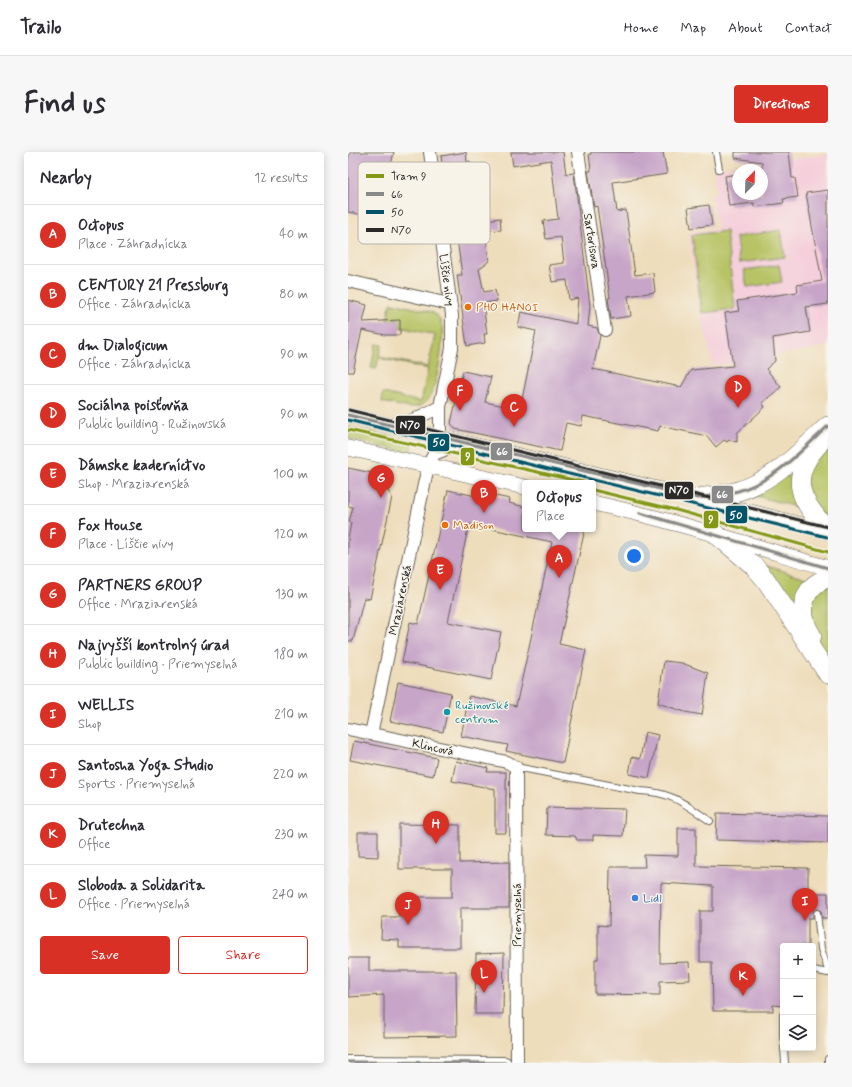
<!DOCTYPE html>
<meta charset="utf-8">
<style>
:root{--surface:#fff;--page:#f7f7f7;--text:#2b2b33;--muted:#7c7c81;--line:#e1e1e2;--accent:#d93025}
body{margin:0;font-family:Mynerve,sans-serif;background:var(--page);color:var(--text)}
.controls{position:absolute;right:12px;bottom:12px;display:grid;overflow:hidden;border-radius:4px;box-shadow:0 2px 10px #0003}
.controls button{width:36px;height:36px;display:grid;place-items:center;padding:0;border:0;border-bottom:1px solid var(--line);background:var(--surface);color:var(--text);font:20px sans-serif}
.compass{position:absolute;left:384px;top:12px;width:36px;height:36px;border-radius:50%;background:var(--surface);box-shadow:0 2px 10px #0003;rotate:23deg}
.you{position:absolute;left:286px;top:404px;width:14px;height:14px;margin:-10px;border:3px solid #fff;border-radius:50%;background:#1a73e8;box-shadow:0 0 0 6px #1a73e833}
.badge{display:grid;place-items:center;width:26px;height:26px;border-radius:50%;background:var(--accent);color:#fff;font-size:13px;font-weight:700}
.pin{position:absolute;translate:-50% -33px;filter:drop-shadow(0 1px 2px #0008)}
.pin::after{content:'';position:absolute;top:21px;width:14px;height:12px;background:inherit;clip-path:polygon(0 0,100% 0,50% 100%)}
.popup{position:absolute;left:174px;top:328px;width:74px;height:52px;box-sizing:border-box;display:grid;place-content:center;border-radius:4px;background:var(--surface);filter:drop-shadow(0 1px 3px #0005);font-size:13px;white-space:nowrap;color:var(--muted)}
.popup b{font-size:15px;color:var(--text)}
.popup::after{content:'';position:absolute;left:50%;top:100%;margin-left:-8px;border:8px solid transparent;border-top-color:var(--surface)}
.list{margin:0;padding:0;list-style:none}
h2{display:flex;justify-content:space-between;align-items:center;height:52px;margin:0;padding:0 16px;font-size:17px}
h2 small{font-size:13px;font-weight:400;color:var(--muted)}
.list li{display:grid;grid-template-columns:26px 1fr auto;gap:12px;align-items:center;box-sizing:border-box;height:60px;padding:0 16px;border-top:1px solid var(--line)}
.list b{display:block;font-size:15px;white-space:nowrap}
.list p{margin:0;font-size:13px;white-space:nowrap;color:var(--muted)}
.list em{font-size:13px;font-style:normal;color:var(--muted)}
.actions{display:flex;gap:8px;padding:12px 16px}
.actions a{flex:1;padding:9px 0;border:1px solid var(--accent);border-radius:4px;text-align:center;font-size:14px;color:var(--accent)}
.actions .main{background:var(--accent);color:#fff}
.icon{flex:none;width:22px;height:22px;fill:none;stroke:currentColor;stroke-width:2;stroke-linecap:round;stroke-linejoin:round}
.map{position:relative;flex:none;width:480px;height:911px;overflow:hidden;border-radius:4px}
header{display:flex;align-items:center;gap:24px;box-sizing:border-box;height:56px;padding:0 20px;background:var(--surface);border-bottom:1px solid var(--line)}
header strong{font-size:19px}
nav{display:flex;gap:22px;margin-inline-start:auto;font-size:14px}
.intro{display:flex;align-items:center;justify-content:space-between;box-sizing:border-box;height:96px;padding:0 24px}
h1{margin:0;font-size:28px}
.button{padding:10px 18px;border-radius:4px;background:var(--accent);color:#fff;font-size:14px;font-weight:700}
main{display:flex;gap:24px;padding:0 24px}
aside{flex:1;background:var(--surface);border-radius:4px;box-shadow:0 2px 10px #0003}
.map>svg:first-child{display:block}
</style>
<header>
<strong>Trailo</strong>
<nav><a>Home</a><a>Map</a><a>About</a><a>Contact</a></nav>
</header>
<div class="intro"><h1>Find us</h1><a class="button">Directions</a></div>
<main>
<aside>
<h2>Nearby<small>12 results</small></h2>
<ul class="list">
<li><span class="badge">A</span><div><b>Octopus</b><p>Place · Záhradnícka</p></div><em>40 m</em></li>
<li><span class="badge">B</span><div><b>CENTURY 21 Pressburg</b><p>Office · Záhradnícka</p></div><em>80 m</em></li>
<li><span class="badge">C</span><div><b>dm Dialogicum</b><p>Office · Záhradnícka</p></div><em>90 m</em></li>
<li><span class="badge">D</span><div><b>Sociálna poisťovňa</b><p>Public building · Ružinovská</p></div><em>90 m</em></li>
<li><span class="badge">E</span><div><b>Dámske kaderníctvo</b><p>Shop · Mraziarenská</p></div><em>100 m</em></li>
<li><span class="badge">F</span><div><b>Fox House</b><p>Place · Líščie nivy</p></div><em>120 m</em></li>
<li><span class="badge">G</span><div><b>PARTNERS GROUP</b><p>Office · Mraziarenská</p></div><em>130 m</em></li>
<li><span class="badge">H</span><div><b>Najvyšší kontrolný úrad</b><p>Public building · Priemyselná</p></div><em>180 m</em></li>
<li><span class="badge">I</span><div><b>WELLIS</b><p>Shop</p></div><em>210 m</em></li>
<li><span class="badge">J</span><div><b>Santosha Yoga Studio</b><p>Sports · Priemyselná</p></div><em>220 m</em></li>
<li><span class="badge">K</span><div><b>Drutechna</b><p>Office</p></div><em>230 m</em></li>
<li><span class="badge">L</span><div><b>Sloboda a Solidarita</b><p>Office · Priemyselná</p></div><em>240 m</em></li>
</ul>
<div class="actions"><a class="main">Save</a><a>Share</a></div>
</aside>
<div class="map">
<svg width="480" height="911" viewBox="0 0 480 911">
<rect width="100%" height="100%" fill="#f7f3e8"/>
<filter id="ink" filterUnits="userSpaceOnUse"><feTurbulence type="fractalNoise" baseFrequency=".025" numOctaves="2"/><feDisplacementMap in="SourceGraphic" scale="8" xChannelSelector="R" yChannelSelector="G"/><feConvolveMatrix kernelMatrix="1 2 1 2 8 2 1 2 1" color-interpolation-filters="sRGB"/></filter>
<filter id="wash" filterUnits="userSpaceOnUse"><feTurbulence type="fractalNoise" baseFrequency=".012" numOctaves="4" result="noise"/><feDisplacementMap in="SourceGraphic" scale="16" xChannelSelector="R" yChannelSelector="G"/><feGaussianBlur stdDeviation="0.9" result="paint"/><feColorMatrix in="noise" values="0 0 0 0 0 0 0 0 0 0 0 0 0 0 0 0 0 1.4 0 .05"/><feComposite in="paint" operator="in"/></filter>
<g filter="url(#wash)">
<rect width="100%" height="100%" fill="#edb"/>
<!-- built -->
<path fill="#f5cfdb" fill-rule="evenodd" d="M480 2V194L365 214 352 158 341 81 369 77 363 42 369 41 366 17ZM390 18H414V42H390Z"/>
<!-- green -->
<g fill="#b7c466" stroke="#6a7041">
<polygon points="433,78 437,105 391,111 388,85"/>
<polygon points="378,79 387,157 354,161 344,83"/>
<polygon points="431,113 434,130 399,135 396,118"/>
<path d="M44 151 84 160C90 164 93 168 94 175 96 190 89 238 79 249 74 254 68 255 62 256L34 250 35 241 73 250 80 217 31 206 28 217 23 216 28 192 34 193 31 205 80 215 87 183 52 175 51 168H39L42 154Z"/>
<polygon points="0,275 65,289 63,301 0,287"/>
<polygon points="480,279 480,364 398,341"/>
<polygon points="410,411 480,433 480,513"/>
</g>
<g id="blocks">
<!-- building -->
<g fill="#c7a5c9">
<polygon points="2,0 46,0 42,17 21,11 14,41 20,42 15,63 0,60 0,8"/>
<polygon points="118,0 119,10 122,9 127,46 136,44 139,68 152,66 153,78 137,79 141,109 131,117 136,140 147,138 149,149 135,151 139,182 136,182 137,191 119,194 109,123 114,123 105,57 100,19 95,20 93,4"/>
<polygon points="163,0 215,0 218,22 226,21 242,154 240,174 249,176 252,184 245,217 333,235 343,218 385,214 377,161 391,159 389,149 450,140 449,133 474,129 458,41 480,38 480,152 458,155 462,180 425,186 427,209 418,217 433,235 414,251 417,255 389,281 389,290 381,288 379,290 376,288 368,295 359,284 312,274 310,279 235,264 233,274 218,271 212,299 107,277 103,271 115,219 143,225 137,250 172,257 188,179 170,175 173,160 228,172 230,146 221,148 219,128 204,130 201,113 216,111 213,85 198,87 195,69 210,67 203,8 165,14"/>
<polygon points="243,0 315,0 319,22 265,30 269,60 278,58 287,123 305,121 307,140 280,144 283,164 263,167 260,146 262,146 249,54 246,55 240,19 243,19 241,2 243,2"/>
<polygon points="387,0 441,0 444,26 447,26 450,45 435,47 436,51 406,55 406,51 381,54 377,24 390,22 390,42 414,42 414,10 387,6"/>
<polygon points="361,53 364,73 343,76 340,56"/>
<polygon points="0,148 19,153 15,170 52,168 52,183 37,183 14,178 5,220 0,220"/>
<polygon points="0,316 29,322 44,345 22,447 16,446 5,489 0,489 0,387 3,371 1,370 5,355 0,354"/>
<polygon points="100,338 128,344 128,340 162,347 161,351 177,355 177,377 237,377 211,492 238,498 215,611 158,599 160,593 113,584 121,544 168,554 204,390 121,372 100,470 153,480 143,528 54,510 62,470 70,472"/>
<polygon points="316,509 334,511 360,521 354,563 337,560 310,551"/>
<polygon points="50,530 103,541 95,580 42,569"/>
<polygon points="297,580 310,583 301,626 281,622 284,605 292,607"/>
<polygon points="6,589 89,606 85,624 2,608"/>
<polygon points="108,609 140,616 139,620 158,620 158,681 147,681 147,637 104,629"/>
<polygon points="199,655 277,657 275,684 245,683 245,688 229,688 227,684 198,683"/>
<polygon points="369,661 480,664 480,691 368,688"/>
<polygon points="51,672 112,673 112,711 161,710 161,756 112,756 112,796 51,796 51,788 33,787 34,765 51,765 52,745 104,745 104,717 51,717"/>
<polygon points="330,676 348,676 348,714 460,716 460,741 480,741 480,766 474,766 473,759 469,757 465,760 465,766 460,766 460,794 435,794 435,854 425,853 425,859 365,859 364,810 352,810 352,759 365,759 365,734 313,731 312,811 341,810 342,828 312,829 312,843 247,842 247,807 250,807 250,773 261,774 262,715 297,715 296,703 330,704"/>
<polygon points="10,680 30,680 30,705 10,704"/>
<polygon points="156,801 155,862 127,862 128,802"/>
<polygon points="0,806 21,806 21,819 108,819 109,884 36,885 36,843 0,845"/>
</g>
</g>
</g>
<g filter="url(#ink)">
<use href="#blocks" fill-opacity="0" stroke="#666054" stroke-width="1"/>
<g fill="none" stroke-linecap="round" stroke-linejoin="round">
<!-- service casing -->
<g stroke="#666054" stroke-width="8">
<g id="service">
<polyline points="368,0 371,17"/>
<path d="M168 615 292 639C324 640 337 652 362 669"/>
<polyline points="469,761 473,797 480,818"/>
<polyline points="465,818 480,821"/>
<polyline points="435,863 435,886"/>
<polyline points="436,896 437,911"/>
<polyline points="480,911 480,907"/>
</g>
</g>
<!-- minor casing -->
<g stroke="#666054" stroke-width="14">
<g id="minor">
<polyline points="82,0 104,163 104,196 92,255 92,285"/>
<polyline points="230,0 257,178"/>
<polyline points="0,129 101,152"/>
<polyline points="50,275 92,255"/>
<polyline points="0,577 159,610 168,615 169,911"/>
<polyline points="23,582 80,314 86,302 114,291"/>
<polyline points="0,910 157,911"/>
</g>
</g>
<!-- tertiary casing -->
<g stroke="#666054" stroke-width="16">
<g id="tertiary">
<path d="M0 263C160 302 321 338 480 380"/>
<polyline points="0,296 177,335"/>
<path d="M245 351C324 368 402 393 480 416"/>
</g>
</g>
<!-- primary casing -->
<g stroke="#666054" stroke-width="20">
<g id="primary">
<path d="M471 292C439 326 452 349 480 378"/>
<path d="M350 346C364 344 377 343 390 339 426 329 453 299 480 274"/>
<polyline points="369,383 406,414 418,428 480,522"/>
<path d="M464 484C450 463 452 435 480 426"/>
</g>
</g>
<!-- service -->
<use href="#service" stroke="#fff" stroke-width="6"/>
<!-- minor -->
<use href="#minor" stroke="#fff" stroke-width="12"/>
<!-- tertiary -->
<use href="#tertiary" stroke="#fff" stroke-width="15"/>
<!-- primary -->
<use href="#primary" stroke="#fff" stroke-width="19"/>
<!-- bus-1 casing -->
<g stroke="#f7f3e8" stroke-width="6">
<g id="bus-1">
<path d="M0 263 350 346C363 344 377 342 390 339 425 330 454 298 480 274"/>
<polyline points="292,361 480,416"/>
<polyline points="0,910 157,911"/>
</g>
</g>
<!-- bus-2 casing -->
<g stroke="#f7f3e8" stroke-width="6">
<polyline id="bus-2" points="0,268 479,385"/>
</g>
<!-- bus-3 casing -->
<g stroke="#f7f3e8" stroke-width="6">
<polyline id="bus-3" points="1,258 480,375"/>
</g>
<!-- bus-1 -->
<use href="#bus-1" stroke="#898989" stroke-width="3"/>
<!-- bus-2 -->
<use href="#bus-2" stroke="#065469" stroke-width="3"/>
<!-- bus-3 -->
<use href="#bus-3" stroke="#2b2a29" stroke-width="3"/>
<!-- tram-1 casing -->
<g stroke="#f7f3e8" stroke-width="6">
<g id="tram-1">
<polyline points="0,278 239,331"/>
<polyline points="245,338 328,358 480,400"/>
</g>
</g>
<!-- tram-1 -->
<use href="#tram-1" stroke="#849717" stroke-width="3"/>
</g>
</g>
<!-- markers -->
<g fill="#e8710a" stroke="#f7f3e8" stroke-width="1.5">
<circle cx="120" cy="155" r="4"/>
<circle cx="97" cy="373" r="4"/>
</g>
<circle fill="#0f9aa8" stroke="#f7f3e8" stroke-width="1.5" cx="99" cy="560" r="4"/>
<circle fill="#3f7fe0" stroke="#f7f3e8" stroke-width="1.5" cx="287" cy="746" r="4"/>
<g text-anchor="middle" stroke-width="3" stroke-linejoin="round" paint-order="stroke">
<!-- street labels -->
<g font-size="12" fill="#1c1c1c" stroke="#f7f3e8">
<text transform="translate(244 89) rotate(81)" y="4">Sartorisova</text>
<text transform="translate(99 128) rotate(82)" y="4">Líščie nivy</text>
<text transform="translate(52 448) rotate(-78)" y="4">Mraziarenská</text>
<text transform="translate(85 595) rotate(12)" y="4">Klincová</text>
<text transform="translate(169 763) rotate(-90)" y="4">Priemyselná</text>
</g>
<!-- food labels -->
<g font-size="12" fill="#c56008" stroke="#f7f3e8" text-anchor="start">
<text x="128" y="159">PHO HANOI</text>
<text x="105" y="377">Madison</text>
</g>
<!-- culture labels -->
<g font-size="12" fill="#0d838f" stroke="#f7f3e8" text-anchor="start">
<text x="107" y="557">Ružinovské<tspan x="107" dy="14">centrum</tspan></text>
</g>
<!-- shop labels -->
<g font-size="12" fill="#366cbe" stroke="#f7f3e8" text-anchor="start">
<text x="295" y="750">Lidl</text>
</g>
</g>
<!-- legend -->
<rect x="10" y="10" width="132" height="82" rx="6" fill="#f7f3e8" stroke="#b5b2ab" stroke-width="1"/>
<rect x="18" y="22" width="18" height="4" fill="#849717"/>
<rect x="18" y="40" width="18" height="4" fill="#898989"/>
<rect x="18" y="58" width="18" height="4" fill="#065469"/>
<rect x="18" y="76" width="18" height="4" fill="#2b2a29"/>
<g font-size="11" fill="#1c1c1c">
<text x="43" y="28">Tram 9</text>
<text x="43" y="46">66</text>
<text x="43" y="64">50</text>
<text x="43" y="82">N70</text>
</g>
<g stroke="#f7f3e8" stroke-width="1.5">
<rect x="47" y="263" width="31" height="20" rx="4" fill="#2b2a29"/>
<rect x="79" y="281" width="23" height="19" rx="4" fill="#065469"/>
<rect x="142" y="290" width="23" height="19" rx="4" fill="#898989"/>
<rect x="112" y="295" width="15" height="19" rx="4" fill="#849717"/>
<rect x="316" y="329" width="30" height="19" rx="4" fill="#2b2a29"/>
<rect x="363" y="333" width="23" height="19" rx="4" fill="#898989"/>
<rect x="377" y="353" width="23" height="19" rx="4" fill="#065469"/>
<rect x="355" y="358" width="16" height="19" rx="4" fill="#849717"/>
</g>
<g font-size="11" text-anchor="middle" font-weight="bold" fill="#fff">
<text x="62" y="277">N70</text>
<text x="91" y="294">50</text>
<text x="154" y="303">66</text>
<text x="120" y="308">9</text>
<text x="331" y="342">N70</text>
<text x="374" y="346">66</text>
<text x="388" y="367">50</text>
<text x="363" y="371">9</text>
</g>
</svg>
<div class="controls">
<button>+</button>
<button>−</button>
<button><svg class="icon" aria-label="layers" viewBox="0 0 24 24"><path d="M12 4l9 5-9 5-9-5zM3 14l9 5 9-5"/></svg></button>
</div>
<svg class="compass" viewBox="-18 -18 36 36"><path d="M0-13l5 13h-10z" fill="#e53935"/><path d="M0 13l5-13h-10z" fill="#7c7c81"/></svg>
<div class="you"></div>
<div class="pin badge" style="left:211px;top:426px">A</div>
<div class="popup"><b>Octopus</b>Place</div>
<div class="pin badge" style="left:136px;top:361px">B</div>
<div class="pin badge" style="left:166px;top:275px">C</div>
<div class="pin badge" style="left:390px;top:256px">D</div>
<div class="pin badge" style="left:92px;top:438px">E</div>
<div class="pin badge" style="left:112px;top:259px">F</div>
<div class="pin badge" style="left:33px;top:346px">G</div>
<div class="pin badge" style="left:88px;top:692px">H</div>
<div class="pin badge" style="left:457px;top:769px">I</div>
<div class="pin badge" style="left:60px;top:773px">J</div>
<div class="pin badge" style="left:395px;top:844px">K</div>
<div class="pin badge" style="left:136px;top:841px">L</div>
</div>
</main>
